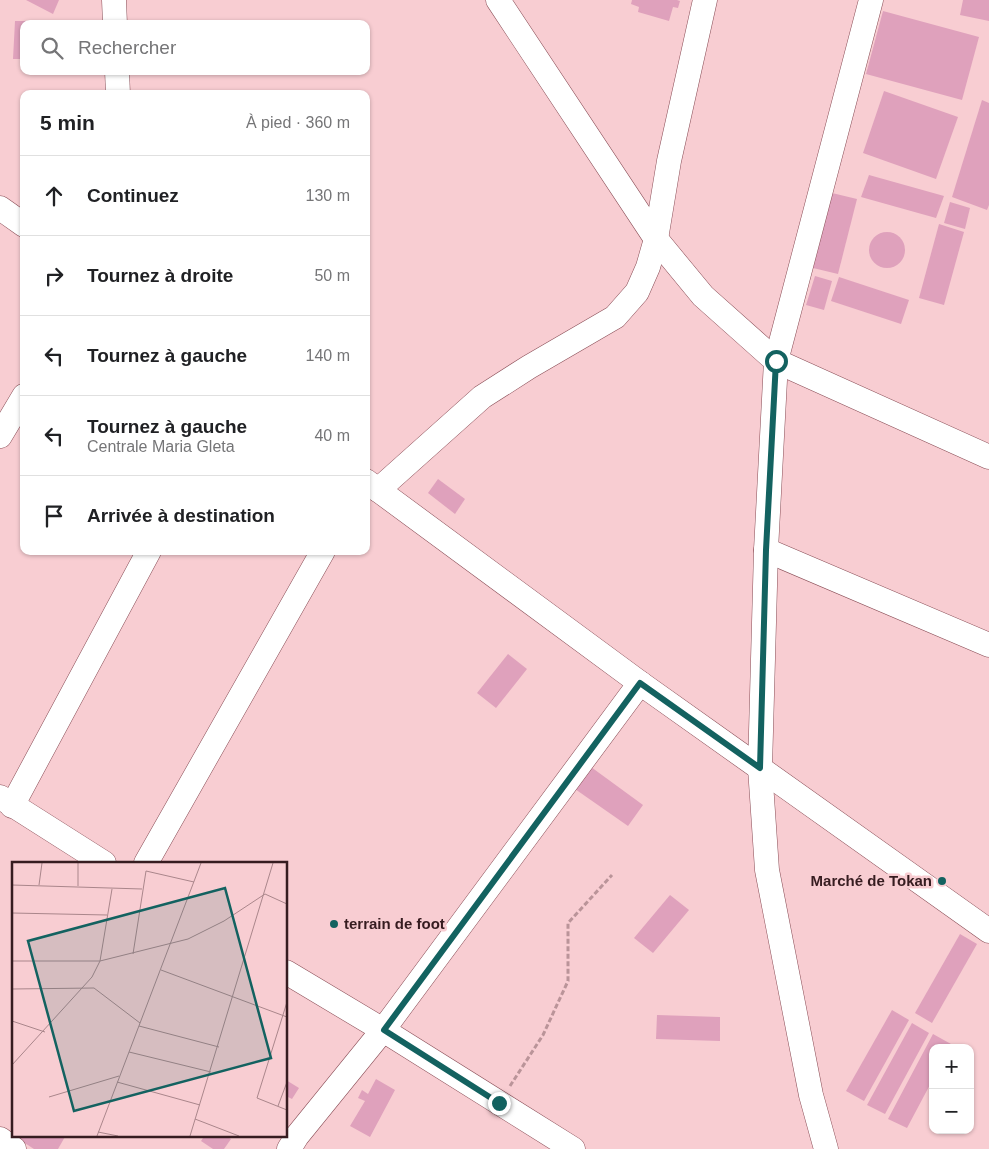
<!DOCTYPE html>
<html lang="fr">
<meta charset="utf-8">
<style>
:root{--surface:#fff;--page:#f6f6f6;--text:#202124;--muted:#757577;--line:#e0e0e0}
body{margin:0;font-family:Helvetica,sans-serif;background:var(--page);color:var(--text)}
.controls{position:absolute;right:15px;bottom:15px;display:grid;overflow:hidden;border-radius:10px;box-shadow:0 1px 4px #0004}
.controls button{width:45px;height:45px;display:grid;place-items:center;padding:0;border:0;border-bottom:1px solid var(--line);background:var(--surface);color:var(--text);font:25px sans-serif}
.stop{position:absolute;width:15px;height:15px;margin:-11px;border:4px solid #136260;border-radius:50%;background:#fff}
.stop.end{background:#136260;border-color:#fff;box-shadow:0 1px 5px #0008}
.list{margin:0;padding:0;list-style:none}
h2{display:flex;justify-content:space-between;align-items:center;height:65px;margin:0;padding:0 20px;font-size:21px}
h2 small{font-size:16px;font-weight:400;color:var(--muted)}
.list li{display:grid;grid-template-columns:32px 1fr auto;gap:15px;align-items:center;box-sizing:border-box;height:80px;padding:0 20px;border-top:1px solid var(--line)}
.list b{display:block;font-size:19px;white-space:nowrap}
.list p{margin:0;font-size:16px;white-space:nowrap;color:var(--muted)}
.list em{font-size:16px;font-style:normal;color:var(--muted)}
.icon{flex:none;width:28px;height:28px;fill:none;stroke:currentColor;stroke-width:2;stroke-linecap:round;stroke-linejoin:round}
.map{position:relative;flex:none;width:989px;height:1149px;overflow:hidden}
.search{position:absolute;background:var(--surface);box-shadow:0 1px 4px #0004;left:20px;top:20px;width:350px;height:55px;display:flex;align-items:center;gap:12px;box-sizing:border-box;padding:0 18px;border-radius:10px;color:var(--muted);font-size:19px}
.panel{position:absolute;background:var(--surface);box-shadow:0 1px 4px #0004;left:20px;top:90px;width:350px;height:465px;border-radius:10px}
.map>svg:first-child{display:block}
</style>
<div class="map">
<svg width="989" height="1149" viewBox="0 0 989 1149">
<rect width="100%" height="100%" fill="#f8cdd2"/>
<!-- building -->
<g fill="#dfa1bc">
<polygon points="26,0 59,0 53,14"/>
<polygon points="632,0 677,0 680,1 678,8 673,7 669,21 638,12 639,7 631,4"/>
<polygon points="963,0 989,0 989,21 960,15"/>
<polygon points="883,11 979,37 962,100 866,74"/>
<polygon points="15,21 101,21 101,24 24,24 24,59 13,59"/>
<polygon points="884,91 958,117 936,179 863,153"/>
<polygon points="982,100 989,103 989,205 987,210 952,197"/>
<polygon points="869,175 944,196 936,218 861,197"/>
<polygon points="832,193 857,199 838,274 813,268"/>
<polygon points="950,202 970,208 965,229 944,223"/>
<polygon points="939,224 964,232 944,305 919,298"/>
<circle cx="887" cy="250" r="18"/>
<polygon points="815,276 832,281 824,310 806,305"/>
<polygon points="839,277 909,300 901,324 831,301"/>
<polygon points="438,479 465,499 455,514 428,493"/>
<polygon points="508,654 527,669 496,708 477,693"/>
<polygon points="591,767 643,805 628,826 575,789"/>
<polygon points="670,895 689,910 653,953 634,938"/>
<polygon points="960,934 977,944 932,1023 915,1013"/>
<polygon points="892,1010 909,1020 864,1101 846,1091"/>
<polygon points="657,1015 720,1017 720,1041 656,1039"/>
<polygon points="912,1023 929,1033 885,1114 867,1105"/>
<polygon points="933,1034 951,1044 949,1048 933,1048 933,1079 907,1128 888,1119"/>
<polygon points="376,1079 395,1090 370,1137 350,1126 365,1101 358,1098 362,1090 368,1094"/>
<polygon points="286,1080 299,1088 292,1099 286,1096"/>
<polygon points="19,1135 66,1135 58,1149 34,1149 17,1138"/>
<polygon points="205,1135 224,1135 231,1139 224,1149 213,1149 201,1141"/>
</g>
<g fill="none" stroke-linecap="round" stroke-linejoin="round">
<!-- street casing -->
<g stroke="#894d56" stroke-width="25">
<g id="street">
<polyline points="114,0 115,24"/>
<polyline points="498,0 656,239 703,296 776,361 989,457"/>
<polyline points="117,71 118,94"/>
<polyline points="0,208 24,225"/>
<polyline points="0,436 24,396"/>
<polyline points="366,481 640,683 989,931"/>
<polyline points="378,490 482,397 529,367 615,317 637,292 648,267 656,239 669,161 705,0"/>
<polyline points="766,550 989,645"/>
<polyline points="0,797 104,863"/>
<polyline points="12,806 149,551"/>
<polyline points="146,863 323,551"/>
<polyline points="286,972 383,1030 573,1149"/>
<polyline points="0,1139 14,1149"/>
<polyline points="289,1149 297,1136 383,1030 640,683"/>
<polyline points="826,1149 811,1095 767,870 760,768 766,550 776,361 871,0"/>
</g>
</g>
<!-- path -->
<polyline stroke="#ba9499" stroke-width="3" stroke-dasharray="5 2.5" stroke-linecap="butt" points="510,1086 543,1035 568,981 568,923 612,875"/>
<!-- street -->
<use href="#street" stroke="#fff" stroke-width="24"/>
</g>
<g fill="none" stroke-linecap="round" stroke-linejoin="round">
<!-- route -->
<polyline stroke="#136260" stroke-width="6" points="499,1103 384,1030 640,683 760,768 766,550 776,361"/>
</g>
<!-- markers -->
<g fill="#136260" stroke="#f8cdd2" stroke-width="2">
<circle cx="942" cy="881" r="5"/>
<circle cx="334" cy="924" r="5"/>
</g>
<g text-anchor="middle" stroke-width="5" stroke-linejoin="round" paint-order="stroke">
<!-- poi labels -->
<g font-size="15" font-weight="bold" fill="#361c20" stroke="#f8cdd2" text-anchor="end">
<text x="932" y="886">Marché de Tokan</text>
<text x="344" y="929" text-anchor="start">terrain de foot</text>
</g>
</g>
<!-- overview -->
<g transform="translate(12 862)">
<rect width="275" height="275" fill="#f8cdd2"/>
<path fill="none" stroke="#aa868b" stroke-width="1" d="M0 23 130 27M27 23 30 1M66 24V1M0 51 95 53M121 92 134 9 182 20M0 99H88L176 77 212 59 253 32 275 42M149 108 275 155M0 127 82 126 128 161M275 140 245 236 275 248M0 159 33 170M127 164 207 185M117 190 199 210M0 203 80 115 88 99 100 27M105 220 188 243M37 235 107 214M266 244 275 220M183 257 227 274M86 270 106 274M85 274 189 1M178 274 261 1"/>
<path fill="#136260" fill-opacity="0.15" stroke="#136260" stroke-width="2.5" d="M213 26 259 196 62 249 16 79Z"/>
<rect width="275" height="275" fill="none" stroke="#361c20" stroke-width="2.5"/>
</g>
</svg>
<div class="controls">
<button>+</button>
<button>−</button>
</div>
<div class="stop" style="left:776px;top:361px"></div>
<div class="stop end" style="left:499px;top:1103px"></div>
<div class="search"><svg class="icon" aria-label="search" viewBox="0 0 24 24"><circle cx="10" cy="10" r="6"/><path d="M15 15l6 6"/></svg>Rechercher</div>
<section class="panel">
<h2>5 min<small>À pied · 360 m</small></h2>
<ul class="list">
<li><svg class="icon" aria-label="ahead" viewBox="0 0 24 24"><path d="M12 20V5M6 11l6-6 6 6"/></svg><div><b>Continuez</b></div><em>130 m</em></li>
<li><svg class="icon" aria-label="right" viewBox="0 0 24 24"><path d="M7 20v-9h11M14 6l5 5-5 5"/></svg><div><b>Tournez à droite</b></div><em>50 m</em></li>
<li><svg class="icon" aria-label="left" viewBox="0 0 24 24"><path d="M17 20v-9H6M10 6l-5 5 5 5"/></svg><div><b>Tournez à gauche</b></div><em>140 m</em></li>
<li><svg class="icon" aria-label="left" viewBox="0 0 24 24"><path d="M17 20v-9H6M10 6l-5 5 5 5"/></svg><div><b>Tournez à gauche</b><p>Centrale Maria Gleta</p></div><em>40 m</em></li>
<li><svg class="icon" aria-label="arrive" viewBox="0 0 24 24"><path d="M6 21V4h12l-3 4 3 4H6"/></svg><div><b>Arrivée à destination</b></div></li>
</ul>
</section>
</div>
